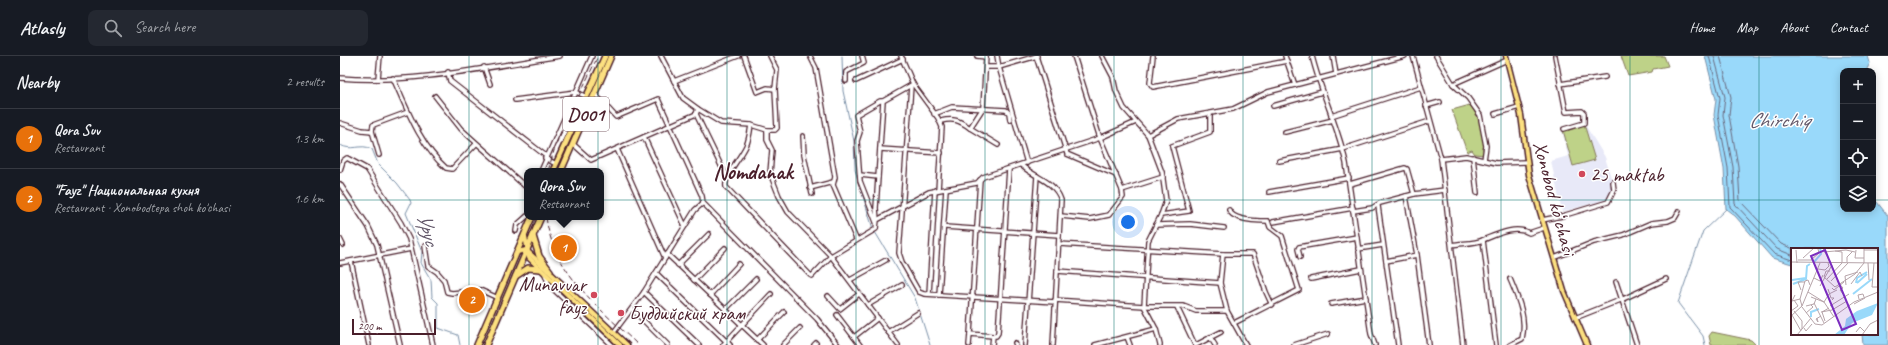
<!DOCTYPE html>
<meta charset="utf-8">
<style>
:root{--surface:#171b24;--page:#242831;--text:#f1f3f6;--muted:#9ea1a6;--line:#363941;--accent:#d1495b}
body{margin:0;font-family:Caveat,sans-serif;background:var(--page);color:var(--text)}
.controls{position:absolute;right:12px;top:12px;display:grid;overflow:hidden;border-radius:8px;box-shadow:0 2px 10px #0003}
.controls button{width:36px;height:36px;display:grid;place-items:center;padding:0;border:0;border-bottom:1px solid var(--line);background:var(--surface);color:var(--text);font:20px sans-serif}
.scale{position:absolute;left:12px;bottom:10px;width:84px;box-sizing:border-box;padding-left:4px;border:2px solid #4a1f2b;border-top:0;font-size:11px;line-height:14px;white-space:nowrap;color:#4a1f2b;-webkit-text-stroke:3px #fff;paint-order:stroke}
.you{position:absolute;left:788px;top:166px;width:14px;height:14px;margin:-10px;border:3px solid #fff;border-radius:50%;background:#1a73e8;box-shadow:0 0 0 6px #1a73e833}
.badge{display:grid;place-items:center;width:26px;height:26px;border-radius:50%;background:var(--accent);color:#fff;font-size:13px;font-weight:700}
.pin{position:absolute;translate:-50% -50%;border:2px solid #fff;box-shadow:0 1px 4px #0006}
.popup{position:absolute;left:184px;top:112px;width:80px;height:52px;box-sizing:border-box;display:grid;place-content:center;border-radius:8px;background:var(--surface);filter:drop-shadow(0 1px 3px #0005);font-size:13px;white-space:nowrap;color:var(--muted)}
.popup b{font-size:15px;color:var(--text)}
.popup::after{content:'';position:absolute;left:50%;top:100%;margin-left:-8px;border:8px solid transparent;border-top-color:var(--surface)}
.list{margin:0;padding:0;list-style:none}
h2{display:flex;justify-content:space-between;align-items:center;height:52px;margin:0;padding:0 16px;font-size:17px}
h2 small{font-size:13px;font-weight:400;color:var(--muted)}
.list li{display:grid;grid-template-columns:26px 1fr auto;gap:12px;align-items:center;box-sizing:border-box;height:60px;padding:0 16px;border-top:1px solid var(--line)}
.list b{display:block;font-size:15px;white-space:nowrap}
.list p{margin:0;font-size:13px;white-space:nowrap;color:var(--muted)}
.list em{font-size:13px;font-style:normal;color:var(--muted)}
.icon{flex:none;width:22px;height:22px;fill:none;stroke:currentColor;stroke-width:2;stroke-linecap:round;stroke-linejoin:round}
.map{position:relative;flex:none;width:1548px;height:289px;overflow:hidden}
header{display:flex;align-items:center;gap:24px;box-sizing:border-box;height:56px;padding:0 20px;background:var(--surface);border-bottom:1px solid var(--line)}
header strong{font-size:19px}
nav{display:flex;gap:22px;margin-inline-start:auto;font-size:14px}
.search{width:280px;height:36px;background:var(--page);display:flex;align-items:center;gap:10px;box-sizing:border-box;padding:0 14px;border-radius:8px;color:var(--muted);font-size:15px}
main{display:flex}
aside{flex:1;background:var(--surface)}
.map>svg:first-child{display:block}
</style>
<header>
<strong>Atlasly</strong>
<div class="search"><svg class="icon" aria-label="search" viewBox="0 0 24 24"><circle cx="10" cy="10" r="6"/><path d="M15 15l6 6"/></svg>Search here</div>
<nav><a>Home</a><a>Map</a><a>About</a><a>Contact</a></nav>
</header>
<main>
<aside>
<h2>Nearby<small>2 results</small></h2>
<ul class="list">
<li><span class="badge" style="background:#e8710a">1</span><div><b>Qora Suv</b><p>Restaurant</p></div><em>1.3 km</em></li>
<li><span class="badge" style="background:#e8710a">2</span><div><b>&quot;Fayz&quot; Национальная кухня</b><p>Restaurant · Xonobodtepa shoh ko'chasi</p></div><em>1.6 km</em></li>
</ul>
</aside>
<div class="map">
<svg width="1548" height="289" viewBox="0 0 1548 289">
<rect width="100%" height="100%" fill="#fff"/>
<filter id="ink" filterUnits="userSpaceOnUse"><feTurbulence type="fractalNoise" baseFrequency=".025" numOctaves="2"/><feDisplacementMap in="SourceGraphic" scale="8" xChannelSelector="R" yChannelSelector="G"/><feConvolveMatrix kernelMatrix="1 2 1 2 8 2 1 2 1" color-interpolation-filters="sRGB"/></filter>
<g filter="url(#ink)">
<!-- built -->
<polygon fill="#e8e9f8" points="1244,67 1265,101 1274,132 1268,143 1222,156 1211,105 1228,100 1222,74"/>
<!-- green -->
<g fill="#bed288" stroke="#84785a">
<polygon points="1281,0 1324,0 1328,10 1313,13 1312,16 1288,20"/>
<path d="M1130 49C1140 61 1147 84 1144 99L1135 98 1132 94 1127 96 1112 54Z"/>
<polygon points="1244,68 1255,104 1233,110 1223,74"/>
<polygon points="1372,276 1411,284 1416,289 1371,289 1369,280"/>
</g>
<!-- water -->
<polygon fill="#99d9fa" stroke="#798fa7" points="1365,0 1528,0 1530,7 1526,15 1503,15 1503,65 1502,68 1503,71 1503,153 1533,153 1533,141 1548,160 1548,289 1523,289 1522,278 1537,278 1537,193 1452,193 1452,208 1432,202 1395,160 1386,153 1384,113 1374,59 1376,43"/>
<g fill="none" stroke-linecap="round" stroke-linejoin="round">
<!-- shore -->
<g stroke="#6a697e" stroke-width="1">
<polyline points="1369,0 1380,42 1378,59 1388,112 1390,151 1434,198 1452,204"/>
<polyline points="1374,0 1385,41 1383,59 1393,111 1395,148 1437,193 1452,199"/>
<polyline points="1380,0 1391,41 1389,59 1398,110 1400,145 1441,188 1454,193"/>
</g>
<!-- stream -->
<g stroke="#798fa7" stroke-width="1">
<polyline points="502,0 503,35 514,85 515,114 533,173"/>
<path d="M0 89C13 96 20 87 32 93L38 108 57 127 70 144 71 147 66 157 82 196 81 207 91 224 92 241 98 247V272L118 279 120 289"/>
<polyline points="535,176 575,242 590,289"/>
<polyline points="1365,289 1363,280 1338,247 1363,175 1386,153"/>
</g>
<!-- minor casing -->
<g stroke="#4a1f2b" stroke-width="6">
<g id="minor">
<polyline points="321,0 343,42 358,53 381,67 411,69 427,74 427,84 432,94 430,117 439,140 448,156 491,200 558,289"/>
<polyline points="404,0 417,36 427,32 435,33"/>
<polyline points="470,0 476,12 495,121 493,129 516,183"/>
<polyline points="561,0 573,28 598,62 602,71 598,134"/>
<polyline points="637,0 646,1"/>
<polyline points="646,0 643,52 630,72 658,89"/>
<polyline points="657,0 659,11 687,107"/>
<polyline points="696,0 727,98 776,119"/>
<polyline points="762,0 773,21 776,35 784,52 808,79 822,116 826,145 821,159 808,185 804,250 816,273 820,289"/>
<polyline points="813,0 810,27 813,31 947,5"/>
<polyline points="945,0 955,29"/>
<path d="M972 0C981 37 998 70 1006 107L1031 278 1035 289"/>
<polyline points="993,0 996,18"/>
<polyline points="1073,0 1101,103 1123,289"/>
<polyline points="1096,0 1113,28 1128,42 1140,59 1146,90 1144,104"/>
<polyline points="1215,0 1226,56 1242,55 1244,57 1244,67 1224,73"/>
<polyline points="144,11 150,28"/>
<polyline points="646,11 659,11 697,0"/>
<polyline points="108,16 110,25 206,100"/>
<path d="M0 22C73 28 148 11 220 0"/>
<path d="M53 22C67 53 80 89 106 112L112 113 136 88"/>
<polyline points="38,23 40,0"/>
<polyline points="334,25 398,0"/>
<polyline points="506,25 506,16 524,7 522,0"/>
<polyline points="516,25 563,3"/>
<polyline points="1113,28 1167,4"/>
<polyline points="1220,28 1265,21"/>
<polyline points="571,30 559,197 562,206 579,236 584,238 715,246"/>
<polyline points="255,38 276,61 318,43 362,140 363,147 355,154 304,236 274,276"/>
<polyline points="95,40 121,73 187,132"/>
<polyline points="175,44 236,36 247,41"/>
<polyline points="933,50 982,36"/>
<polyline points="1086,50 1100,46"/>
<polyline points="356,58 386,120"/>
<polyline points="594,58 612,51 666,54 669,57 670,64"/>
<polyline points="1155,58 1179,51"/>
<polyline points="991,60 1081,31"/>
<path d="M601 65C613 62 619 64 630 72"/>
<polyline points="0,67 22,74 32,75"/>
<path d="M411 69C410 76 409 84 406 90 400 103 384 119 386 131L470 219 472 220 491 200 536 173 537 164 589 136 637 127 643 121 760 82 796 66"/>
<polyline points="427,74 435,74 437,72 435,33 437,14 430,0"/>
<polyline points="945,76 993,64"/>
<polyline points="808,79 838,63 893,53 928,36 1065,0"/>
<polyline points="463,80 464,99 472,138"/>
<polyline points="304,81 345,170"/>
<polyline points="233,88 251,104 356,58 358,53"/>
<polyline points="277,93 325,202"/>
<polyline points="540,93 601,97"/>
<polyline points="39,99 32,75 33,69 68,56"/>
<polyline points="1133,101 1137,137"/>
<polyline points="205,102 216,108"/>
<polyline points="1101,103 1126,100 1156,107 1186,106"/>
<polyline points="939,105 1003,93 1090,65"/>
<path d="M681 109C695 122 714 124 721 144L713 289"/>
<polyline points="0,114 3,105 7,102 27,113 61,167 69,183 93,289"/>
<polyline points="201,115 252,0"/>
<polyline points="520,119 538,121"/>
<polyline points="640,124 630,278 653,280"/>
<polyline points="0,128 28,170 37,189 60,289"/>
<polyline points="1010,128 1065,112 1067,113 1074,138"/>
<polyline points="470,132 493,126"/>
<polyline points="782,134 823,121"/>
<polyline points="929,136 1009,122"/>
<polyline points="1066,140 1077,199 1089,289"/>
<polyline points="363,147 477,263 498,289"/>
<polyline points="1038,150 1058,289"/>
<path d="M889 154C893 165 919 165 928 165L930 171 942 180 959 234 894 267"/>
<polyline points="1013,155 1032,152 1040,147 1074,138 1105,134"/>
<polyline points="821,159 849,155 832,90 870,76 870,58"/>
<polyline points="721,160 750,163 769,159 783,141 782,134 760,82 734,0"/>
<polyline points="537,164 536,152 543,45 573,28"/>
<polyline points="1202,164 1222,160 1268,146 1274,134 1273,126"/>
<polyline points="536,166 520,125 517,85 520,76 516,59 540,45 543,45"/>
<polyline points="933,166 1013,152"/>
<polyline points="816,169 850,168 884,172"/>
<polyline points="605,171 719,179"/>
<polyline points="176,175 177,169 187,160"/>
<polyline points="0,183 3,189"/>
<polyline points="1143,184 1156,289"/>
<polyline points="719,188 883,198"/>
<path d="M1112 189C1121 187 1134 188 1143 184 1156 179 1175 169 1189 177L1204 172"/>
<polyline points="85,190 88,210 97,216 104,224 107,236 112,237 140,234 158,242"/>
<polyline points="1018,193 1043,189"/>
<polyline points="327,198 423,289"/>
<polyline points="960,201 958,193 959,191 1017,181"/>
<polyline points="1214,202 1254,186 1283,179 1311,167 1328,165 1335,162 1339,155"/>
<polyline points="11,205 29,289"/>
<polyline points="1046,205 1077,199"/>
<polyline points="0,207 71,193"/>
<polyline points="338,209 369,178"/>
<polyline points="717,215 880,227"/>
<polyline points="316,217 390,289"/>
<polyline points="205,218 209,229 272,289"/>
<polyline points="971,223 1021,213"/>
<polyline points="354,224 385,192"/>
<polyline points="510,224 546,204"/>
<polyline points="1276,226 1297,289"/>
<polyline points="304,236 359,289"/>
<polyline points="589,238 595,134"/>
<polyline points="370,239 399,208"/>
<polyline points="599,239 606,133"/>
<polyline points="488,240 500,253 519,238"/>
<polyline points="715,244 804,250 843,250 856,255 887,255"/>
<polyline points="991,248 1026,242"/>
<polyline points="528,249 562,229"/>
<polyline points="837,251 855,289"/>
<polyline points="292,253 328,289"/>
<polyline points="385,254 416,223"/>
<polyline points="497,259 520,289"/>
<polyline points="1235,262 1283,243 1326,223"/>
<polyline points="548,276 578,257"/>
<polyline points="514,281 538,262"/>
<polyline points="787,281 790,289"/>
<polyline points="870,281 875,289"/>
<polyline points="417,284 444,256"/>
<polyline points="675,287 676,289"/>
<polyline points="383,289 431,238"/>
<polyline points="443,289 460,272"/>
<polyline points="474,289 476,287"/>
<polyline points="629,289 630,278"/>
<polyline points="652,289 653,280 656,280 658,277 669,113"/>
<polyline points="685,289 697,120"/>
<polyline points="755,289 816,273"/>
<polyline points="856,289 881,276"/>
<polyline points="906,289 887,255 880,227 883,198 913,198 926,236 932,249"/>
<polyline points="954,289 988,278"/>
<path d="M1170 289 1182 283C1187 262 1178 242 1170 223"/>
</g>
</g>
<!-- major casing -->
<g stroke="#4a1f2b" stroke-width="7">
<g id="major">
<polyline points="1166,0 1181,59 1189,119 1224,235 1247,289"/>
<polyline points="185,180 189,202 280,289"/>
<polyline points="177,196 186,194 287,289"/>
</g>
</g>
<!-- highway casing -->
<g stroke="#4a1f2b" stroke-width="8">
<g id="highway">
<polyline points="213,115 265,0"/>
<polyline points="221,115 271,0"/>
<polyline points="193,180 199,200 210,215"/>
<polyline points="176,220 188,212 200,213"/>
<polyline points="137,289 192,161"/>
<polyline points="146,289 201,161"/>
</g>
</g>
<!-- minor -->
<use href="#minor" stroke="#fff" stroke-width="3.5"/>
<!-- major -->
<use href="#major" stroke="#fce080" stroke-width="4"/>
<!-- highway -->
<use href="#highway" stroke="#fce080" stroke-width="5"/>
<!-- rail -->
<g stroke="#4a1f2b" stroke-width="1" stroke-dasharray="6 3" stroke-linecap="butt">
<polyline points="208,115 216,88 258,0"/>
<path d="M206 161C213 217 260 252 298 289"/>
</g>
</g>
</g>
<!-- grid -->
<path fill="none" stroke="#0f766e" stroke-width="1" stroke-opacity="0.55" d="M129 0V289M258 0V289M387 0V289M516 0V289M645 0V289M774 0V289M903 0V289M1032 0V289M1161 0V289M1290 0V289M1419 0V289M0 144H1503M1533 144H1548"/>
<!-- markers -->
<g fill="#d1495b" stroke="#fff" stroke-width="1.5">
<circle cx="1242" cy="118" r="4"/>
<circle cx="254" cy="239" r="4"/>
<circle cx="281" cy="257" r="4"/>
</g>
<g text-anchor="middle" stroke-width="3" stroke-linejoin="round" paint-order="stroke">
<!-- shield labels -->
<rect fill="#fff" stroke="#80626b" stroke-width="1" x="223" y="41" width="46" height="34" rx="3"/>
<g font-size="19" font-weight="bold" fill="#4a1f2b">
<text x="246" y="65">D001</text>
</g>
<!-- poi labels -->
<g font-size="20" fill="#4a1f2b" stroke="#fff" text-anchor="start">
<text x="1250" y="125">25 maktab</text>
<text x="246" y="235" text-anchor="end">Munavvar<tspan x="246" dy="23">fayz</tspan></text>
<text x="289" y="264">Буддийский храм</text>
</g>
<!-- street labels -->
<g font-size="20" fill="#4a1f2b" stroke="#fff">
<text transform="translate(1215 142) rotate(75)" y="7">Xonobod koʻchasi</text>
</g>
<!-- water labels -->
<g font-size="21" font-style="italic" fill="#625769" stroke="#fff">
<text x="1439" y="71">Chirchiq</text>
<text transform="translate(88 173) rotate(74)" y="7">Урус</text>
</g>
<!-- quarter labels -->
<g font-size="22" font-weight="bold" fill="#4a1f2b" stroke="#fff">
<text x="413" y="123">Nomdanak</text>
</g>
</g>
<!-- overview -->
<g transform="translate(1451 192)">
<rect width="87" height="87" fill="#fff"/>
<path d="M87 55 81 67 61 75 53 87H43L54 78 55 71 66 63Z" fill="#99d9fa"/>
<path fill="none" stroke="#99d9fa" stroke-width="2" d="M23 14 30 6 29 0M1 32 15 30M65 35 66 30 76 24M66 35 76 26M2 36 15 31 16 18 19 16M62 46 81 31M20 69V64L28 61"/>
<path fill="none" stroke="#b7a5aa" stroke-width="1" d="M32 0 39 14M73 0V15M5 2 6 15M65 2 64 10H73M73 2H87M44 3 51 4V14M33 4 55 2 64 4M12 10 23 0M21 11 28 5 27 1M7 12H21M0 14 87 15M56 14V9L61 4M77 15 78 32M83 15 81 39H86M27 21 34 22 38 18 37 15M39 23H35L33 29 44 39M23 30 29 33 32 27M36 31 51 15M40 33 57 15M46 33 52 40 49 42 53 47M60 36 69 24 71 28M55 37 54 28 67 24M29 38 41 17M44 39 64 26 73 15M41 40 43 42 53 34M37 41 40 50H43L41 52M10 42 7 34H14M17 44 33 54 43 69M4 47 1 53 9 51M20 49 33 54 38 46 46 42M68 51 67 47 72 46 73 49M23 55 33 75M63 56 74 50M11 58 9 51 14 33 17 32 19 37M15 58 23 56 25 51M39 58 58 46M11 59 24 76 31 77 63 54 87 44M0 63 7 58 3 52M3 63 11 73V81L6 87M30 64 41 62 56 53M15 65 22 59 20 57M1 67 10 83M0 68 11 58 29 15M26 70 27 74 25 71 30 68M34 73 31 64 38 60M13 80 15 83 21 76M11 81 20 70M65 84 69 79 74 84M71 87 79 76 87 72"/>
<path fill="#7b2cbf" fill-opacity="0.15" stroke="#7b2cbf" stroke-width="2" d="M34 2 65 76 51 82 20 8Z"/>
<rect width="87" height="87" fill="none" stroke="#4a1f2b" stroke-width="2"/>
</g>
</svg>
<div class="controls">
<button>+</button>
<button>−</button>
<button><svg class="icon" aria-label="locate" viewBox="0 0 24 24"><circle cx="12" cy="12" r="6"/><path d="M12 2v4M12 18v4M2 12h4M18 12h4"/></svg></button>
<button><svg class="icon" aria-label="layers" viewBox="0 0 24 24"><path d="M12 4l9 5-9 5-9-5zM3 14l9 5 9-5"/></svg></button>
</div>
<div class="scale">200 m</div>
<div class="you"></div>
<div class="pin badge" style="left:224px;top:192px;background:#e8710a">1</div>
<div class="popup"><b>Qora Suv</b>Restaurant</div>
<div class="pin badge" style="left:132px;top:244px;background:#e8710a">2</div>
</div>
</main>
